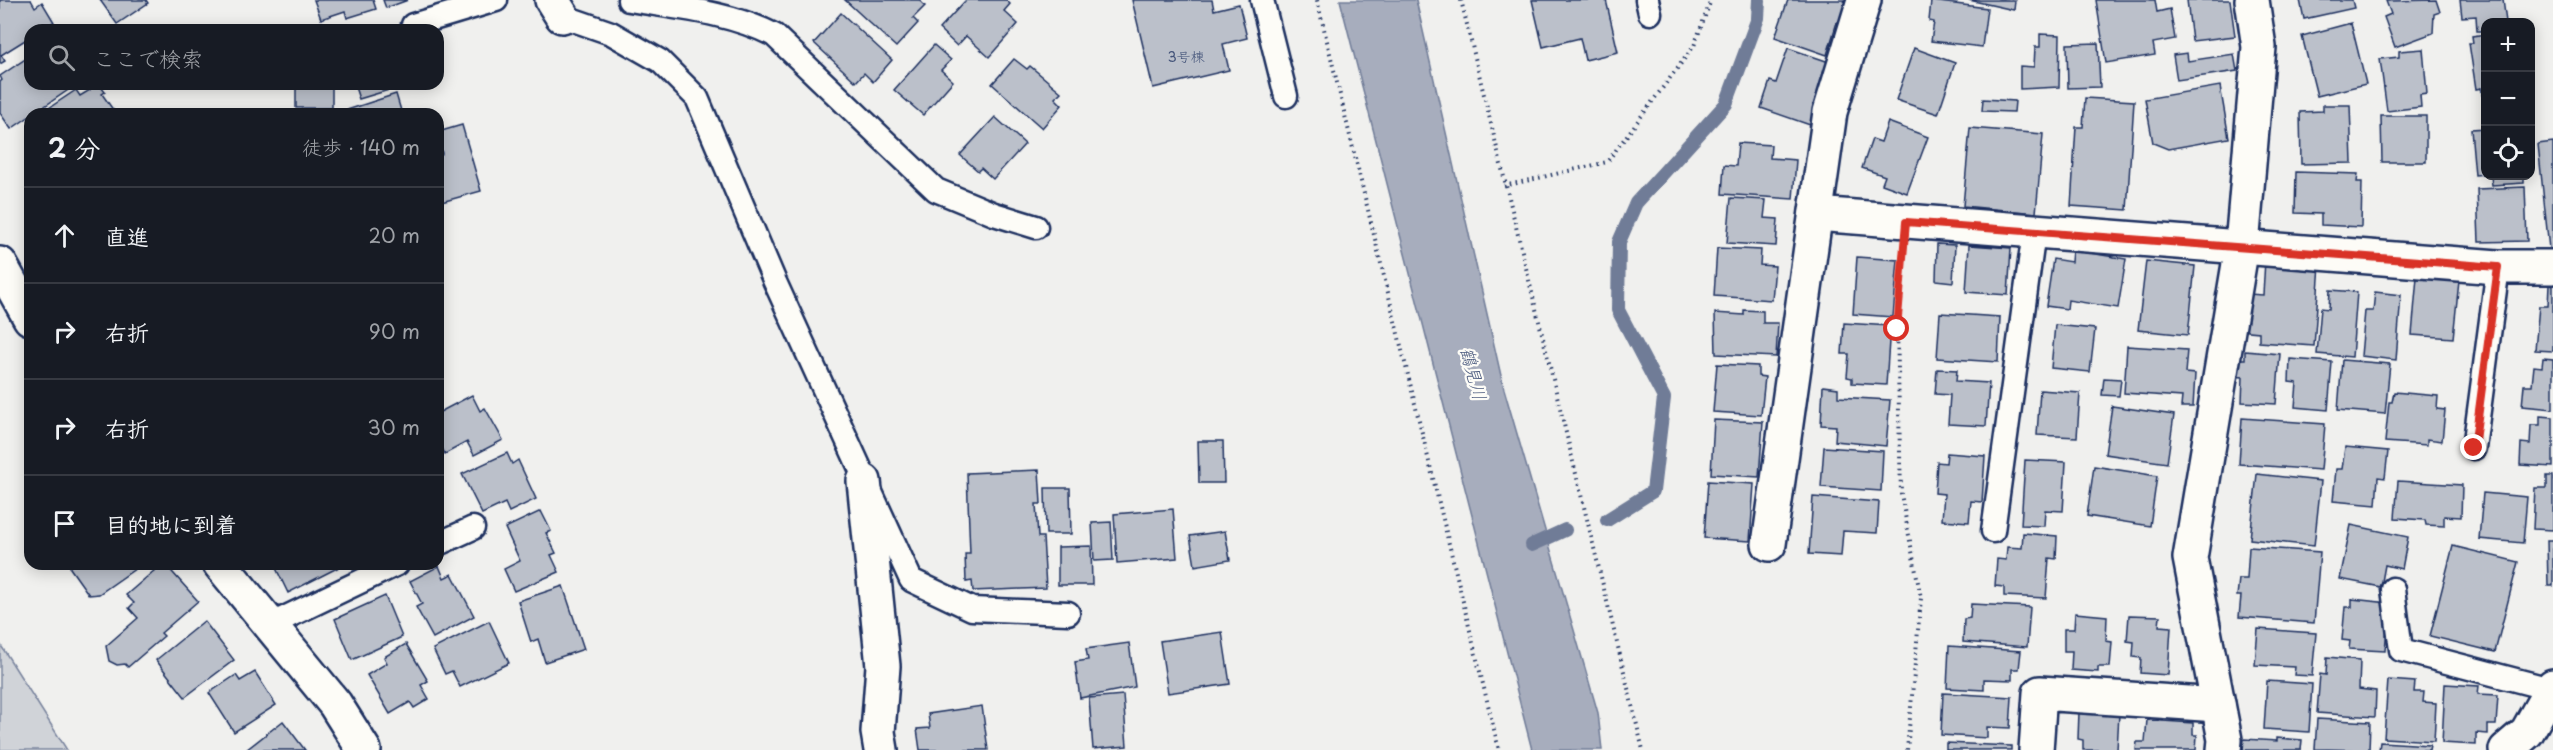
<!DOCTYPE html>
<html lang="ja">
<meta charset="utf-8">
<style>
:root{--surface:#171b24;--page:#242831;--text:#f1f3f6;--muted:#9ea1a6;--line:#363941}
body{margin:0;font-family:"Playpen Sans","Klee One",sans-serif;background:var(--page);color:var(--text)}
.controls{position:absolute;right:18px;top:18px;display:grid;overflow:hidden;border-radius:12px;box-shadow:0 3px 15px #0003}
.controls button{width:54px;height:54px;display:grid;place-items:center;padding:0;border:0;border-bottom:2px solid var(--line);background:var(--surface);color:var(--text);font:30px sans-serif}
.stop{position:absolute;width:18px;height:18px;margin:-14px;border:4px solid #d93025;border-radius:50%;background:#fff}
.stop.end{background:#d93025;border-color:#fff;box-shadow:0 2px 6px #0008}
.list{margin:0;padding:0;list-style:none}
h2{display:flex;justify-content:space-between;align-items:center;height:78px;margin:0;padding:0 24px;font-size:26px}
h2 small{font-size:20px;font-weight:400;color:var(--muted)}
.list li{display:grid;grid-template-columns:39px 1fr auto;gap:18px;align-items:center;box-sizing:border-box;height:96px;padding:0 24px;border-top:2px solid var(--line)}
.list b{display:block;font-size:22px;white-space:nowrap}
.list em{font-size:20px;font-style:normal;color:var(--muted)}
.icon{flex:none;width:33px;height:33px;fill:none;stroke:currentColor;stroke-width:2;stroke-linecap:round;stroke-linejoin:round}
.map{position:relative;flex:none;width:2553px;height:750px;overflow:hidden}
.search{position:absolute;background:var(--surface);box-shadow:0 3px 15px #0003;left:24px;top:24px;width:420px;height:66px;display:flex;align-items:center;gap:15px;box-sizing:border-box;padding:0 21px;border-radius:18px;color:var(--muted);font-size:22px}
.panel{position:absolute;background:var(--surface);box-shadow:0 3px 15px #0003;left:24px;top:108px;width:420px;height:462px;border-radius:18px}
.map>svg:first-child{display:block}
</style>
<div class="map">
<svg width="2553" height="750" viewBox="0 0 2553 750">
<rect width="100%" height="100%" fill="#f0f0ee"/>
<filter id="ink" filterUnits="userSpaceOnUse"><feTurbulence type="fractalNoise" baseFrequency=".0167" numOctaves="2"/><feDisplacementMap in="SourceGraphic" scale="12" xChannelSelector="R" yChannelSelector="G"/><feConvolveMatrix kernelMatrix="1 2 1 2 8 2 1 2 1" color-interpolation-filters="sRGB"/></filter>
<g filter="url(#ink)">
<!-- green -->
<polygon fill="#d0d3d8" stroke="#76819b" stroke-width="1.5" points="0,644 67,750 0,750"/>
<!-- water -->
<polygon fill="#a7adbd" stroke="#6f7b97" stroke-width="1.5" points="1340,0 1416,0 1504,389 1598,713 1602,750 1532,750"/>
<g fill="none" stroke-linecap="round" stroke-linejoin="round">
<!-- stream -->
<g stroke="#6f7b97" stroke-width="14">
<polyline points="1607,520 1653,491 1664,398 1618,310 1619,242 1636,203 1726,104 1758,18 1759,0"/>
<polyline points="1532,545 1565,530"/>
</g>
</g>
<!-- building -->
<g fill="#bbc0ca" stroke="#1b2f5e" stroke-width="1.5">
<polygon points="0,0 31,0 35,7 42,2 54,22 41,30 30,30 30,37 1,55 5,61 0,64"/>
<polygon points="100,0 146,0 148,3 117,24"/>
<polygon points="314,0 373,0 376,9 347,18 345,11 321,19"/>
<polygon points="383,0 408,0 386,8"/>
<polygon points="845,0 919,0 925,6 913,18 918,23 896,47"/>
<polygon points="966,0 1006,0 1010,4 1004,11 1018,24 989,57 966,36 957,46 939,29"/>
<polygon points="1132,0 1212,0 1214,10 1239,4 1247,38 1223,44 1229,70 1153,88"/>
<polygon points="1532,0 1606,0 1618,52 1585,60 1580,38 1543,47"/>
<polygon points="1788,0 1852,0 1844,25 1837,22 1827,55 1775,37"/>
<polygon points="1969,0 2015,0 2014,10"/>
<polygon points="2096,0 2155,0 2157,12 2170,9 2175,39 2153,43 2155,55 2106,63"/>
<polygon points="2187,0 2230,0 2235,36 2192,41"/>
<polygon points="2300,0 2352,0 2354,8 2304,19"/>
<polygon points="2436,0 2440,12 2434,14 2433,33 2395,47 2384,17 2391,14 2386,1"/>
<polygon points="2460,0 2503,0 2506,22 2486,22 2486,31 2477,31 2476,16 2462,17"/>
<polygon points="1931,1 1987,8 1982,47 1931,41 1934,22 1929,21"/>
<polygon points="841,13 892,60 873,82 864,73 856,82 814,43"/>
<polygon points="2351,23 2366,84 2317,96 2302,36"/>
<polygon points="2040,34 2060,35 2059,87 2020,89 2020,66 2034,67 2035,47 2040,47"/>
<polygon points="2486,34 2486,95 2482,95 2481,88 2476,89 2469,43 2473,43 2472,36"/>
<polygon points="2098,43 2100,87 2068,88 2067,44"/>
<polygon points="934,45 951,60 941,70 953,81 923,115 894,90"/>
<polygon points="1788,48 1835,64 1813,126 1761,108 1770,81 1776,83"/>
<polygon points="1914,48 1955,63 1938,114 1896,100"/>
<polygon points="2423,49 2427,94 2420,95 2421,107 2387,111 2380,59 2399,57 2399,51"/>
<polygon points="2187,53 2188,61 2234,54 2237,71 2177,80 2173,55"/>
<polygon points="30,56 30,84 77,84 11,129 0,113 0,82 2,80 0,76"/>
<polygon points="1014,59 1027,69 1030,66 1061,92 1055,98 1062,105 1042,128 992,84"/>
<polygon points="87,84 99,84 105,92 102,94 116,114 40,114 76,90 80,96 90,90"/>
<rect x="296" y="84" width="36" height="24"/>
<polygon points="354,84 401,84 402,86 359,99"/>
<polygon points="2220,86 2229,138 2168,149 2153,143 2145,99"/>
<polygon points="396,94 402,114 345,114 344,111"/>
<polygon points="2085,98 2134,101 2127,210 2071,206 2076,127 2083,127"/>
<polygon points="1983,99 2015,101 2014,112 1982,111"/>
<polygon points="2323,105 2350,105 2352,163 2301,164 2300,112 2323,111"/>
<polygon points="2381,116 2426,116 2426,162 2382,162"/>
<polygon points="995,117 1025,144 993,179 981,168 978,171 960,155"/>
<polygon points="1888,122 1928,137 1907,193 1882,184 1885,176 1862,168 1872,139 1881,142"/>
<polygon points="462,125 481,191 438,203 438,155 442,154 438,132"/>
<polygon points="1970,128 2043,134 2036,213 1963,206"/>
<polygon points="2486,128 2486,174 2475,175 2471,129"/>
<polygon points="2553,142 2553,249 2549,249 2538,144"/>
<polygon points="1738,143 1771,145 1770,158 1796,160 1793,199 1722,194 1724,165 1736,166"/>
<polygon points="2296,172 2358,174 2357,182 2362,182 2361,227 2321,225 2321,214 2295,213"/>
<polygon points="2491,176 2524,176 2524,183 2492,185"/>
<polygon points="2525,187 2527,241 2479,242 2477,189"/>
<polygon points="1731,198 1766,200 1764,218 1778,219 1776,246 1727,243"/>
<polygon points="1937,244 1955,245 1953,282 1936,280"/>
<polygon points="1969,245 2011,248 2008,295 1966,292"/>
<polygon points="1717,248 1761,250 1760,265 1775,266 1772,300 1714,296"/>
<polygon points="2072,250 2126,259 2118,308 2068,300 2067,309 2046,306 2053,259 2071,262"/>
<polygon points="1857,257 1898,260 1893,317 1853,314"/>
<polygon points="2265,260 2320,265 2314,346 2259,342 2259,332 2239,330 2248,294 2263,295"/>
<polygon points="2146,261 2195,266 2188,335 2138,330"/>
<polygon points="2417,277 2459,281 2453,338 2412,335"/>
<polygon points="2549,285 2553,286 2553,351 2535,350 2539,306 2548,306"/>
<polygon points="2330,290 2357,292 2352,357 2317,354 2321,308 2329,309"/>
<polygon points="2375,292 2401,295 2396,360 2361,356 2365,311 2373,311"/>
<polygon points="1744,310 1763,311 1763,323 1778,323 1776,357 1716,354 1715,313 1744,315"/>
<polygon points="1940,313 2000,317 1998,362 1937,358"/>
<polygon points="1844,323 1890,326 1886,385 1852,383 1852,378 1847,377 1849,354 1842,354"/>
<polygon points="2055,325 2095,329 2090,372 2051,368"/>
<polygon points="2127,346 2187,350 2185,373 2195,374 2193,407 2181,407 2182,397 2124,393"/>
<polygon points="2245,351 2280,354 2276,404 2242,402 2243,377 2233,376 2235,359 2245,359"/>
<polygon points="2543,358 2553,359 2553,409 2522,406 2524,385 2532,385 2534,366 2542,367"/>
<polygon points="2290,359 2332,362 2328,410 2295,407 2297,383 2289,382"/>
<polygon points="2342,360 2390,364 2385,414 2338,410"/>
<polygon points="1717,364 1758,366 1758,376 1765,377 1761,415 1713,412"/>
<polygon points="1937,369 1957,370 1956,381 1989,383 1986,426 1948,424 1950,395 1935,394"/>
<polygon points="2104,378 2121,379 2119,396 2102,395"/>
<polygon points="1823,386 1838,388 1838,397 1890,400 1886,446 1835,441 1836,426 1821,425"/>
<polygon points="2040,390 2080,393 2077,437 2037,435"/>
<polygon points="2394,392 2438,396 2437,409 2445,410 2442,441 2427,439 2427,445 2385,442 2389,402 2392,402"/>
<polygon points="472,395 480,411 485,408 503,440 474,455 467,442 445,454 438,440 438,413"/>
<polygon points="2112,406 2174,415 2167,463 2105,454"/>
<polygon points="2540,416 2553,417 2553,467 2520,465 2521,443 2530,444 2531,425 2540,425"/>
<polygon points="2242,418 2325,424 2321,470 2239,464"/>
<polygon points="1714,420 1763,422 1759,477 1711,474"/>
<polygon points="1198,441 1223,441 1224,483 1199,483"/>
<polygon points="1824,447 1883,451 1881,491 1821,487"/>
<polygon points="2345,447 2388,451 2385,478 2378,477 2376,505 2333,501 2336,469 2342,469"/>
<polygon points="507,453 512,464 518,460 536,499 509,512 505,503 482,514 462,474"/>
<polygon points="1947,453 1985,456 1982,502 1971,501 1969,522 1942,520 1944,494 1935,493 1937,462 1946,463"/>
<polygon points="2025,460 2066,462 2063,511 2045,510 2044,526 2021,525"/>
<polygon points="2094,466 2157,476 2150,526 2087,516"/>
<polygon points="1039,470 1041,504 1036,504 1038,537 1043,537 1046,588 973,591 972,581 966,582 965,554 970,554 967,473"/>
<polygon points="2257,474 2321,481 2314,546 2250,539"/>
<polygon points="2547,476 2553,476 2553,530 2533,529 2535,488 2547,488"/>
<polygon points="1708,481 1754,484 1750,541 1704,538"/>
<polygon points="2398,481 2462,485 2461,517 2444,516 2444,526 2426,525 2425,520 2395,518"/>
<polygon points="1045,488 1070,488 1071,534 1046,534"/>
<polygon points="2483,493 2527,497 2523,543 2479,539"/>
<polygon points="1813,497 1879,502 1877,533 1843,531 1841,556 1809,554"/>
<polygon points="1173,509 1177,558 1117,563 1114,514"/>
<polygon points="541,511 551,531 546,533 556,553 551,555 559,572 514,591 504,569 520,561 505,528"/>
<polygon points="1111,522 1113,560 1094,561 1092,523"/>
<polygon points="2351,525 2408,537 2402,569 2385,565 2381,587 2340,579"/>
<polygon points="1225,531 1230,560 1195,566 1190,536"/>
<polygon points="2023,533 2057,536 2056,559 2049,558 2046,598 2004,596 2004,587 1995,586 1997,559 2006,560 2007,547 2022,548"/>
<polygon points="2547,540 2553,540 2553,586 2548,586"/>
<polygon points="1091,546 1092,585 1058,585 1058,547"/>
<polygon points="2453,546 2518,562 2495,652 2430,636"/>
<polygon points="2249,547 2320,552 2314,623 2239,617 2241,596 2237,596 2239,579 2247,579"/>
<polygon points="71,564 142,564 99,594 89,595 70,568"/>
<polygon points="162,564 165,564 198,601 161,633 164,636 128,667 125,664 117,665 109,661 106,646 138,618 129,608 134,603 126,595"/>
<polygon points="274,564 345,564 288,593"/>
<polygon points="439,566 444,578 452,574 474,616 433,638 416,607 422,604 410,581"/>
<polygon points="563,586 584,649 545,662 538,639 531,642 518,601"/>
<polygon points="385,596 402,637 352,660 335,619"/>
<polygon points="2352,599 2389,603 2385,651 2349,649 2350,641 2342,640 2345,607 2352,607"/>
<polygon points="1971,604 2030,607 2027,647 1963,642 1964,619 1970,618"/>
<polygon points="2075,613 2107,616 2106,641 2112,642 2110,667 2098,667 2098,672 2071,670 2072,651 2064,651 2064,629 2074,629"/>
<polygon points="2129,615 2160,616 2159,626 2171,627 2168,675 2140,673 2141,658 2133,657 2134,642 2127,641"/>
<polygon points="204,621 234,660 185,697 156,660"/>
<polygon points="489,621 509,663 460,687 452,671 445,674 433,649"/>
<polygon points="2258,629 2316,633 2312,676 2294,675 2295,667 2255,665"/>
<polygon points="1222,632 1230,684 1168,693 1160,641"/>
<polygon points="1129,643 1135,687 1080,698 1075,662 1088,660 1086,649"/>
<polygon points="406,644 428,681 421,685 429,699 414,708 410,702 390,714 367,675 387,663 384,657"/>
<polygon points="1949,646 2021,651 2019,669 2012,669 2012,680 1984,679 1984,690 1947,688"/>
<polygon points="2327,657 2360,660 2359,689 2376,691 2375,717 2317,713 2320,674 2326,675"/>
<polygon points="255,672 276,705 234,732 209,693 236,675 240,681"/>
<polygon points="2388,680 2415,682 2414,692 2424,692 2423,702 2436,703 2434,741 2384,738"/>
<polygon points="2267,681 2312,684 2309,732 2264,729"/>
<polygon points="2445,684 2479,686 2478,694 2498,695 2496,725 2488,725 2488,734 2476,733 2476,745 2442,743"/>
<polygon points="1943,693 2012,697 2010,728 1987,727 1987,738 1941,735"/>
<polygon points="1123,695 1127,746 1093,749 1089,698"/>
<polygon points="982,706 988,750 920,750 917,729 930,728 928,714"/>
<polygon points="2079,712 2119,714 2117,750 2083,750 2083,740 2078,739"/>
<polygon points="2317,719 2370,722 2369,750 2315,749"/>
<polygon points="2147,720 2193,723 2193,735 2197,735 2196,750 2136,750 2137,742 2145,742"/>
<polygon points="283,721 305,750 246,750"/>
<polygon points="2277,738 2302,740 2301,750 2243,750 2244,739 2277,741"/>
<polygon points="2380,742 2430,745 2429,750 2379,750"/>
<polygon points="1946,743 2011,746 2011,750 1946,750"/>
</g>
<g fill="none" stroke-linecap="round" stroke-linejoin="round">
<!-- service casing -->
<g stroke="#1b2f5e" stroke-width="27">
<g id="service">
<path d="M629 0C678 8 729 12 774 35L936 190 994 214 1036 227"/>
<polyline points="1262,0 1286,96"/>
<polyline points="1647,0 1650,13"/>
<polyline points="562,16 611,33 660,61 697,98 775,282 911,580 972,609 1068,613"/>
<polyline points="413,25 496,0"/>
<polyline points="2474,448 2498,267"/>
<polyline points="1993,531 2034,232"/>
<polyline points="438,544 473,528"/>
<polyline points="2393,589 2401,650 2550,689"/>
<polyline points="270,625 397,564"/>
</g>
</g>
<!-- minor casing -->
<g stroke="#1b2f5e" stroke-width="38">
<g id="minor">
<polyline points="552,0 562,16"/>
<polyline points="1816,214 2498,267 2553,267"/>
<polyline points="0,264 30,318"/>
<polyline points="864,481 883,666 878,732 881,750"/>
<polyline points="1769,544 1830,112 1864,0"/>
<polyline points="220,564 335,704 364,750"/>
<polyline points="2036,750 2040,693 2218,705"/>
<polyline points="2224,750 2225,740 2190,558 2242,246 2259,47 2252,0"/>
<polyline points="2506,750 2527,732 2553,686"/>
</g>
</g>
<!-- path -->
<g stroke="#1b2f5e" stroke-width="4" stroke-dasharray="1.5 4.5" stroke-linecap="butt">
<polyline points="1317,0 1499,750"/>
<polyline points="1461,0 1643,750"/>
<polyline points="1504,186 1607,162 1694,46 1711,0"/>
<polyline points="1903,259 1897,329 1901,494 1921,598 1907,750"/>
</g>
<!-- service -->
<use href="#service" stroke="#fdfcf7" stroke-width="22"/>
<!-- minor -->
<use href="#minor" stroke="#fdfcf7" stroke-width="33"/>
</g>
</g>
<g fill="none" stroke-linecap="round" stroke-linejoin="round" filter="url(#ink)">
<!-- route -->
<polyline stroke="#d93025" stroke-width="8" points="1897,329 1906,222 2498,267 2474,448"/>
</g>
<g text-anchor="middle" stroke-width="4.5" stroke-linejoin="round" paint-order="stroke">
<!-- number labels -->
<g font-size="14" fill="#435379">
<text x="1186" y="62">3号棟</text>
</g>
<!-- water labels -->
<g font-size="18" font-style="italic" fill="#4c5b7f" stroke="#fdfcf7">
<text transform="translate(1473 374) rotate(75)" y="6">鶴見川</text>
</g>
</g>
</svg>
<div class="controls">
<button>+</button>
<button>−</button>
<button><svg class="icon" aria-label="locate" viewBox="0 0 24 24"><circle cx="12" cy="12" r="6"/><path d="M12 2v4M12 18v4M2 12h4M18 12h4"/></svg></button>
</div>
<div class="stop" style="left:1897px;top:329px"></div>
<div class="stop end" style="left:2474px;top:448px"></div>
<div class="search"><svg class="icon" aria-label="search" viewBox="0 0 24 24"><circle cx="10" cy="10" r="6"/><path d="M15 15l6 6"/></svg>ここで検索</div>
<section class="panel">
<h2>2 分<small>徒歩 · 140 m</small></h2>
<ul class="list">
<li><svg class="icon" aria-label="ahead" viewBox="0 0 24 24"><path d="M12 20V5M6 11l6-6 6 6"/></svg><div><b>直進</b></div><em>20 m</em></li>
<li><svg class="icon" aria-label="right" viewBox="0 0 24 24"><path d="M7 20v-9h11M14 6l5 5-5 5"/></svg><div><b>右折</b></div><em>90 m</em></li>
<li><svg class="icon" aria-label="right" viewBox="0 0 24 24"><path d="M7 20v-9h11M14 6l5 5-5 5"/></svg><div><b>右折</b></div><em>30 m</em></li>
<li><svg class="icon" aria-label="arrive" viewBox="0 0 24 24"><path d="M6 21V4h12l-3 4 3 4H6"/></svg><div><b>目的地に到着</b></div></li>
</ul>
</section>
</div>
